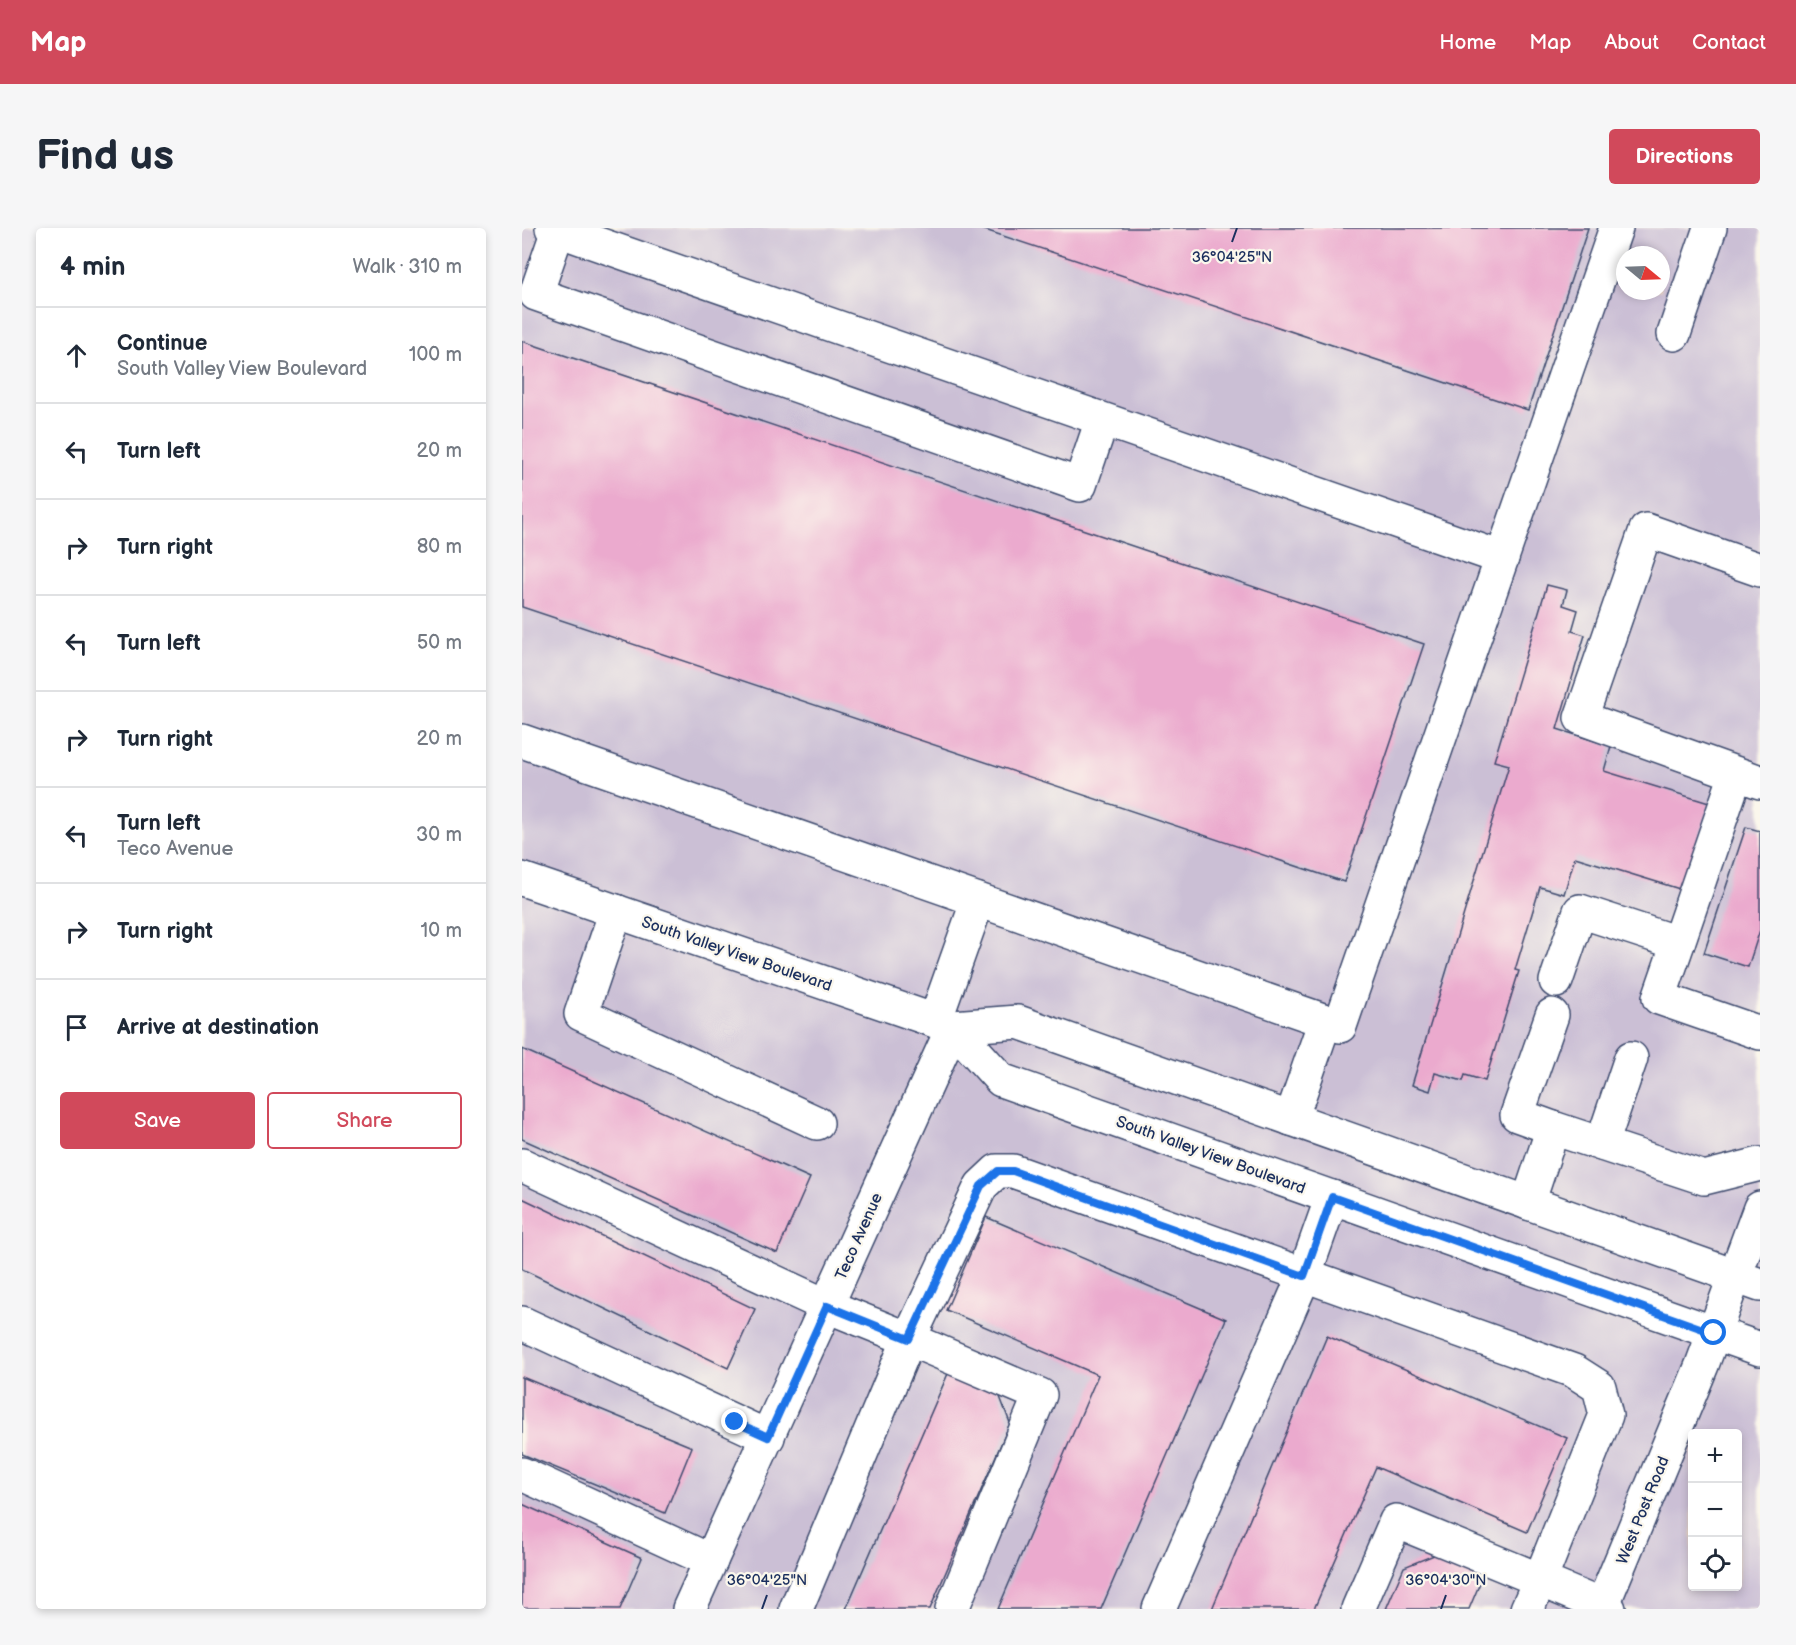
<!DOCTYPE html>
<meta charset="utf-8">
<style>
:root{--surface:#fff;--page:#f6f6f7;--text:#1f2937;--muted:#747a83;--line:#e0e1e3;--accent:#d1495b}
body{margin:0;font-family:"Balsamiq Sans",sans-serif;background:var(--page);color:var(--text)}
.controls{position:absolute;right:18px;bottom:18px;display:grid;overflow:hidden;border-radius:6px;box-shadow:0 3px 9px #0003}
.controls button{width:54px;height:54px;display:grid;place-items:center;padding:0;border:0;border-bottom:2px solid var(--line);background:var(--surface);color:var(--text);font:30px sans-serif}
.compass{position:absolute;left:1094px;top:18px;width:54px;height:54px;border-radius:50%;background:var(--surface);box-shadow:0 3px 9px #0003;rotate:109deg}
.stop{position:absolute;width:18px;height:18px;margin:-14px;border:4px solid #1a73e8;border-radius:50%;background:#fff}
.stop.end{background:#1a73e8;border-color:#fff;box-shadow:0 2px 6px #0008}
.list{margin:0;padding:0;list-style:none}
h2{display:flex;justify-content:space-between;align-items:center;height:78px;margin:0;padding:0 24px;font-size:26px}
h2 small{font-size:20px;font-weight:400;color:var(--muted)}
.list li{display:grid;grid-template-columns:39px 1fr auto;gap:18px;align-items:center;box-sizing:border-box;height:96px;padding:0 24px;border-top:2px solid var(--line)}
.list b{display:block;font-size:22px;white-space:nowrap}
.list p{margin:0;font-size:20px;white-space:nowrap;color:var(--muted)}
.list em{font-size:20px;font-style:normal;color:var(--muted)}
.actions{display:flex;gap:12px;padding:18px 24px}
.actions a{flex:1;padding:14px 0;border:2px solid var(--accent);border-radius:6px;text-align:center;font-size:21px;color:var(--accent)}
.actions .main{background:var(--accent);color:#fff}
.icon{flex:none;width:33px;height:33px;fill:none;stroke:currentColor;stroke-width:2;stroke-linecap:round;stroke-linejoin:round}
.map{position:relative;flex:none;width:1238px;height:1381px;overflow:hidden;border-radius:6px}
header{display:flex;align-items:center;gap:36px;box-sizing:border-box;height:84px;padding:0 30px;background:var(--accent);color:#fff}
header strong{font-size:28px}
nav{display:flex;gap:33px;margin-inline-start:auto;font-size:21px}
.intro{display:flex;align-items:center;justify-content:space-between;box-sizing:border-box;height:144px;padding:0 36px}
h1{margin:0;font-size:42px}
.button{padding:15px 27px;border-radius:6px;background:var(--accent);color:#fff;font-size:21px;font-weight:700}
main{display:flex;gap:36px;padding:0 36px}
aside{flex:1;background:var(--surface);border-radius:6px;box-shadow:0 3px 9px #0003}
.map>svg:first-child{display:block}
</style>
<header>
<strong>Map</strong>
<nav><a>Home</a><a>Map</a><a>About</a><a>Contact</a></nav>
</header>
<div class="intro"><h1>Find us</h1><a class="button">Directions</a></div>
<main>
<aside>
<h2>4 min<small>Walk · 310 m</small></h2>
<ul class="list">
<li><svg class="icon" aria-label="ahead" viewBox="0 0 24 24"><path d="M12 20V5M6 11l6-6 6 6"/></svg><div><b>Continue</b><p>South Valley View Boulevard</p></div><em>100 m</em></li>
<li><svg class="icon" aria-label="left" viewBox="0 0 24 24"><path d="M17 20v-9H6M10 6l-5 5 5 5"/></svg><div><b>Turn left</b></div><em>20 m</em></li>
<li><svg class="icon" aria-label="right" viewBox="0 0 24 24"><path d="M7 20v-9h11M14 6l5 5-5 5"/></svg><div><b>Turn right</b></div><em>80 m</em></li>
<li><svg class="icon" aria-label="left" viewBox="0 0 24 24"><path d="M17 20v-9H6M10 6l-5 5 5 5"/></svg><div><b>Turn left</b></div><em>50 m</em></li>
<li><svg class="icon" aria-label="right" viewBox="0 0 24 24"><path d="M7 20v-9h11M14 6l5 5-5 5"/></svg><div><b>Turn right</b></div><em>20 m</em></li>
<li><svg class="icon" aria-label="left" viewBox="0 0 24 24"><path d="M17 20v-9H6M10 6l-5 5 5 5"/></svg><div><b>Turn left</b><p>Teco Avenue</p></div><em>30 m</em></li>
<li><svg class="icon" aria-label="right" viewBox="0 0 24 24"><path d="M7 20v-9h11M14 6l5 5-5 5"/></svg><div><b>Turn right</b></div><em>10 m</em></li>
<li><svg class="icon" aria-label="arrive" viewBox="0 0 24 24"><path d="M6 21V4h12l-3 4 3 4H6"/></svg><div><b>Arrive at destination</b></div></li>
</ul>
<div class="actions"><a class="main">Save</a><a>Share</a></div>
</aside>
<div class="map">
<svg width="1238" height="1381" viewBox="0 0 1238 1381">
<rect width="100%" height="100%" fill="#fbf7ec"/>
<filter id="ink" filterUnits="userSpaceOnUse"><feTurbulence type="fractalNoise" baseFrequency=".0167" numOctaves="2"/><feDisplacementMap in="SourceGraphic" scale="12" xChannelSelector="R" yChannelSelector="G"/><feConvolveMatrix kernelMatrix="1 2 1 2 8 2 1 2 1" color-interpolation-filters="sRGB"/></filter>
<filter id="wash" filterUnits="userSpaceOnUse"><feTurbulence type="fractalNoise" baseFrequency=".008" numOctaves="4" result="noise"/><feDisplacementMap in="SourceGraphic" scale="24" xChannelSelector="R" yChannelSelector="G"/><feGaussianBlur stdDeviation="1.35" result="paint"/><feColorMatrix in="noise" values="0 0 0 0 0 0 0 0 0 0 0 0 0 0 0 0 0 1.4 0 .05"/><feComposite in="paint" operator="in"/></filter>
<g filter="url(#wash)">
<rect width="100%" height="100%" fill="#f4ddc0"/>
<!-- industrial -->
<path fill="#cbbfd5" fill-rule="evenodd" d="M0 0H1238V1381H0ZM1103 27H1139V63H1103ZM1170 1206H1216V1358H1170Z"/>
<g id="blocks">
<!-- building -->
<g fill="#ebaace">
<polygon points="457,0 1066,0 1006,182"/>
<polygon points="0,113 902,416 822,654 0,379"/>
<polygon points="1025,357 1045,362 1041,377 1056,382 1050,403 1063,407 1035,501 1089,518 1082,543 1187,575 1161,662 1053,629 1042,666 1018,659 993,742 997,743 963,853 943,847 941,853 913,845 908,863 890,857 987,537 972,533"/>
<polygon points="1224,599 1238,603 1238,702 1226,739 1182,725"/>
<polygon points="0,821 288,950 255,1025 0,911"/>
<polygon points="0,970 233,1081 206,1140 0,1041"/>
<polygon points="464,989 704,1091 579,1381 476,1381 576,1147 424,1082"/>
<polygon points="805,1108 1045,1210 1005,1304 854,1239 792,1381 690,1381"/>
<polygon points="428,1141 475,1161 488,1195 408,1381 324,1381"/>
<polygon points="0,1149 170,1219 143,1285 0,1226"/>
<polygon points="0,1276 120,1330 98,1381 0,1380"/>
<polygon points="917,1325 963,1343 947,1381 864,1381 882,1339"/>
</g>
</g>
</g>
<g filter="url(#ink)">
<use href="#blocks" fill-opacity="0" stroke="#3c496d" stroke-width="1.5"/>
<g fill="none" stroke-linecap="round" stroke-linejoin="round">
<!-- minor casing -->
<g stroke="#3c496d" stroke-width="36">
<g id="minor">
<polyline points="30,0 980,330"/>
<polyline points="36,2 14,66 558,257 580,192"/>
<polyline points="1152,106 1188,0"/>
<polyline points="1238,342 1124,302 1059,490 1238,554"/>
<polyline points="0,513 818,798 1094,0"/>
<polyline points="94,683 59,786 295,895"/>
<polyline points="1156,715 1214,546"/>
<polyline points="1034,753 1058,683 1156,715 1137,770 1238,805"/>
<polyline points="1030,787 995,887 1031,900"/>
<polyline points="413,793 456,672"/>
<polyline points="769,891 803,793"/>
<polyline points="1080,916 1109,830"/>
<polyline points="0,937 305,1078 387,1111 459,958 475,943 491,943 1052,1143 1077,1159 1084,1187 1018,1352 1087,1381"/>
<polyline points="1006,975 1031,900 1182,950 1238,936"/>
<polyline points="0,1095 246,1209"/>
<polyline points="0,1246 189,1333"/>
<polyline points="167,1381 431,799"/>
<polyline points="274,1381 387,1111 518,1167 430,1381"/>
<polyline points="637,1381 782,1048 810,969"/>
<polyline points="836,1381 874,1293 1018,1352 1005,1381"/>
<polyline points="1079,1381 1180,1137 1238,980"/>
</g>
</g>
<!-- major casing -->
<g stroke="#3c496d" stroke-width="36">
<g id="major">
<polyline points="0,651 431,799 496,794 1238,1057"/>
<polyline points="431,799 479,852 1238,1121"/>
</g>
</g>
<!-- minor -->
<use href="#minor" stroke="#fff" stroke-width="33"/>
<!-- major -->
<use href="#major" stroke="#fff" stroke-width="33"/>
</g>
</g>
<g fill="none" stroke-linecap="round" stroke-linejoin="round" filter="url(#ink)">
<!-- route -->
<polyline stroke="#1a73e8" stroke-width="8" points="213,1194 246,1209 305,1078 387,1111 459,958 476,943 491,943 782,1048 810,969 1192,1105"/>
</g>
<!-- ticks -->
<path fill="none" stroke="#1b2f5e" stroke-width="2" d="M710 14 715 0M240 1381 245 1367M919 1381 924 1367"/>
<g text-anchor="middle" stroke-width="4.5" stroke-linejoin="round" paint-order="stroke">
<!-- street labels -->
<g font-size="16" fill="#1b2f5e" stroke="#fbf7ec">
<text transform="translate(215 725) rotate(19)" y="6">South Valley View Boulevard</text>
<text transform="translate(689 926) rotate(20)" y="6">South Valley View Boulevard</text>
<text transform="translate(336 1008) rotate(-66)" y="6">Teco Avenue</text>
<text transform="translate(1120 1282) rotate(-68)" y="6">West Post Road</text>
</g>
</g>
<g font-size="15" text-anchor="middle" fill="#1b2f5e" stroke="#fbf7ec" stroke-width="4.5" stroke-linejoin="round" paint-order="stroke">
<text x="710" y="34">36°04'25"N</text>
<text x="245" y="1357">36°04'25"N</text>
<text x="924" y="1357">36°04'30"N</text>
</g>
</svg>
<div class="controls">
<button>+</button>
<button>−</button>
<button><svg class="icon" aria-label="locate" viewBox="0 0 24 24"><circle cx="12" cy="12" r="6"/><path d="M12 2v4M12 18v4M2 12h4M18 12h4"/></svg></button>
</div>
<svg class="compass" viewBox="-18 -18 36 36"><path d="M0-13l5 13h-10z" fill="#e53935"/><path d="M0 13l5-13h-10z" fill="#747a83"/></svg>
<div class="stop" style="left:1192px;top:1105px"></div>
<div class="stop end" style="left:213px;top:1194px"></div>
</div>
</main>
